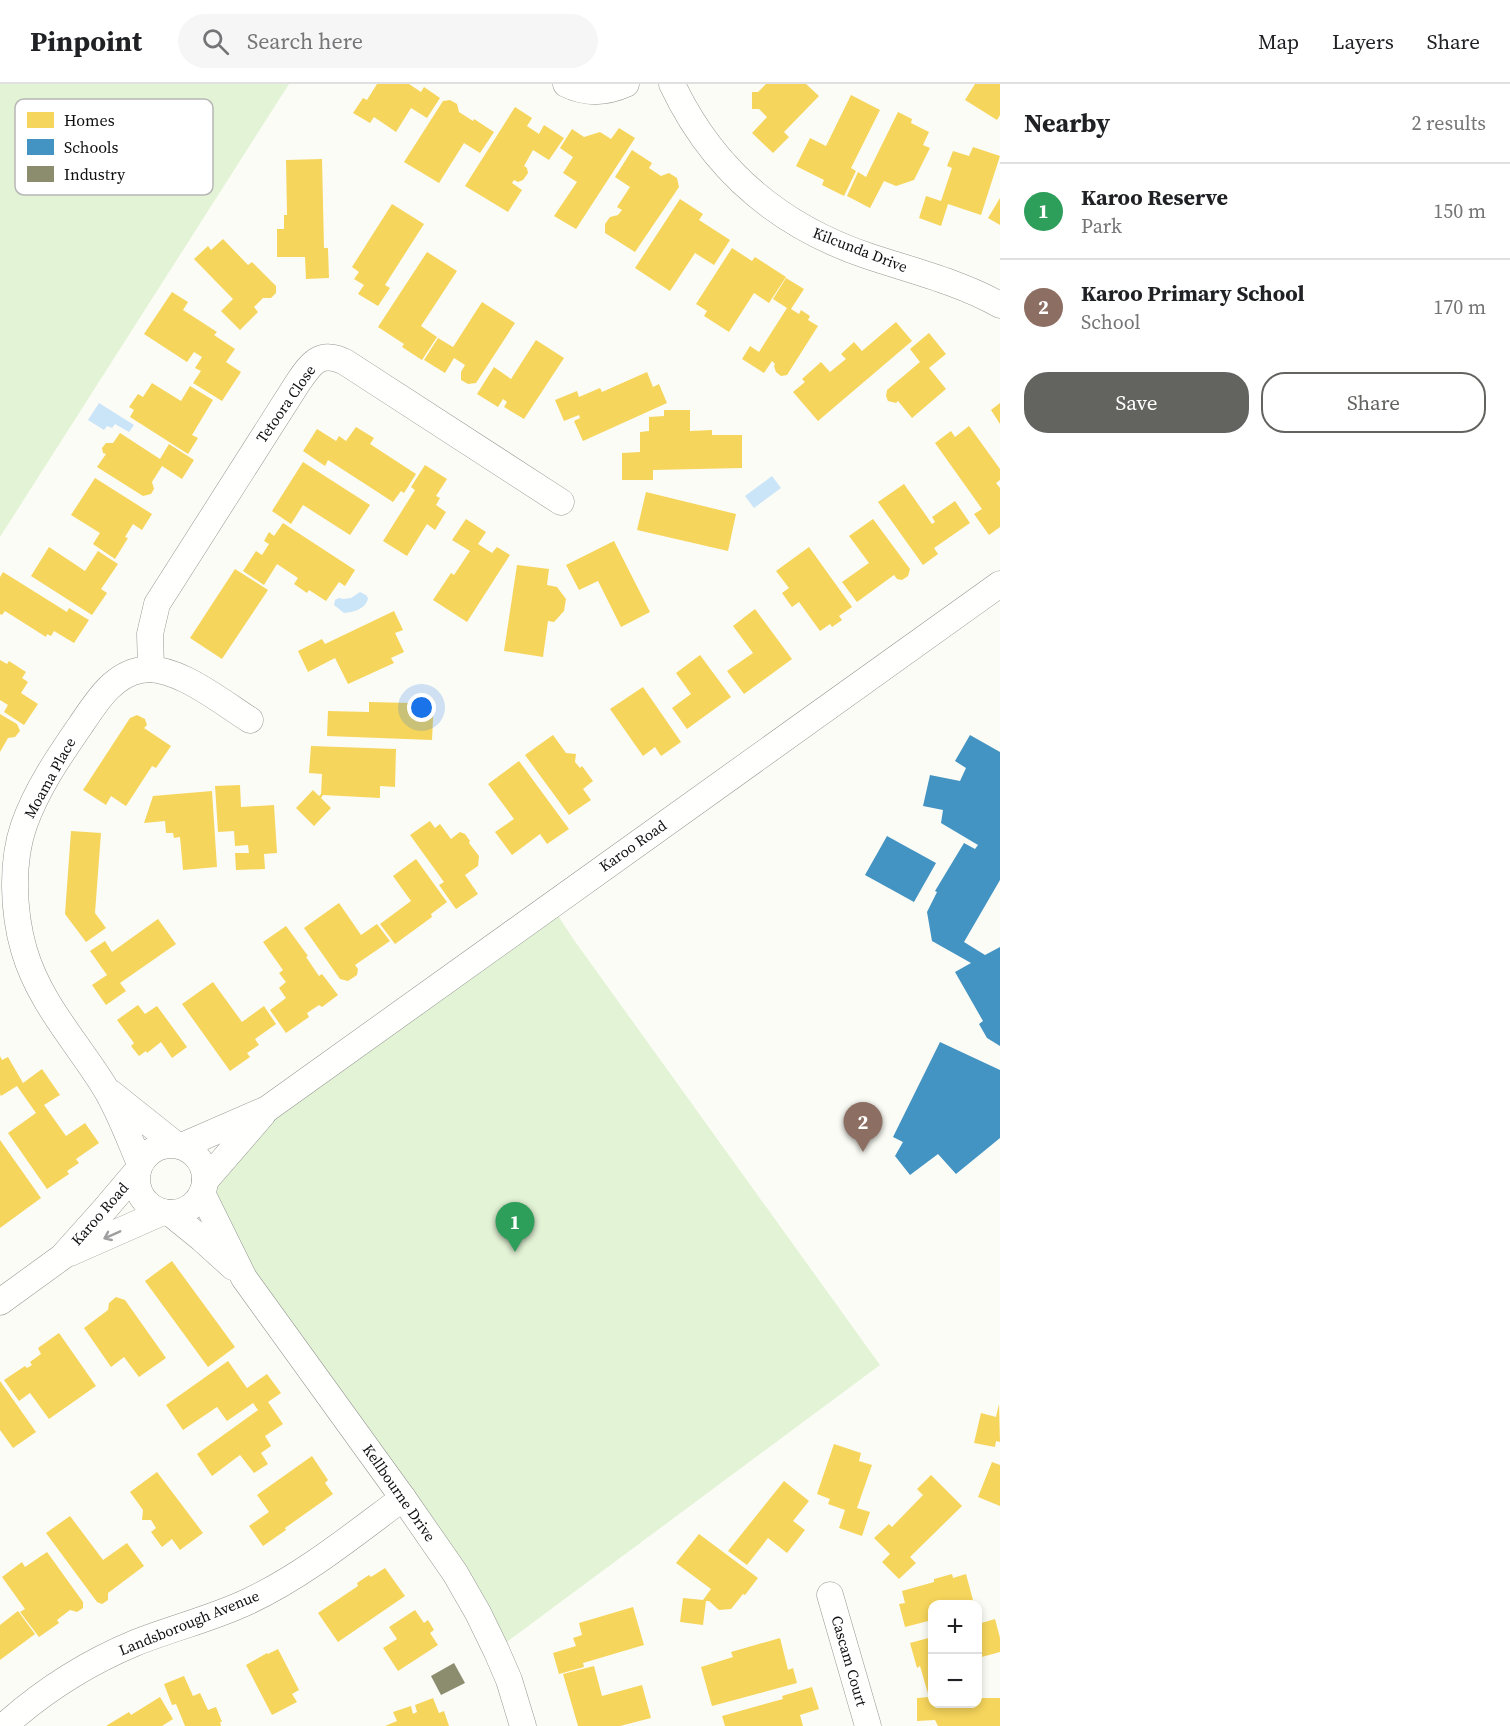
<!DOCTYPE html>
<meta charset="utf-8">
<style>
:root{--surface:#fff;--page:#f6f6f6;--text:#202124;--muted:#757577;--line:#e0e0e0;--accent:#636360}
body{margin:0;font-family:"Source Serif 4",serif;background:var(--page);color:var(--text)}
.controls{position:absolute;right:18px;bottom:18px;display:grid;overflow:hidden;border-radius:12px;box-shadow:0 3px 9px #0003}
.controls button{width:54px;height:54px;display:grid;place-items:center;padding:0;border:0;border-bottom:2px solid var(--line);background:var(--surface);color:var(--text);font:30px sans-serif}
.you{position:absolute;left:422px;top:624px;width:21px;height:21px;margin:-15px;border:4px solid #fff;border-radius:50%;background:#1a73e8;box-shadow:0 0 0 9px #1a73e833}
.badge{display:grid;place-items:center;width:39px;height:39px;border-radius:50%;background:var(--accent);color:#fff;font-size:20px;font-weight:700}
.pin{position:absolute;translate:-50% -50px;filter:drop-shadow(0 2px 3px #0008)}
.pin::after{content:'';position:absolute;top:32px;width:21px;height:18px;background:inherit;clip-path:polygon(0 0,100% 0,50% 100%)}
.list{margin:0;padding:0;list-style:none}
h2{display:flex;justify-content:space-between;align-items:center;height:78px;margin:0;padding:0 24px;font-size:26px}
h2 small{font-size:20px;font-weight:400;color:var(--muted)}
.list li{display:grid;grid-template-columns:39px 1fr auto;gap:18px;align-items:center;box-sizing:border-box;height:96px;padding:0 24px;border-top:2px solid var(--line)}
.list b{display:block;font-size:22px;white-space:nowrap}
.list p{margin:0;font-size:20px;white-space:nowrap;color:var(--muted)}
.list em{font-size:20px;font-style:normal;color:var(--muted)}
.actions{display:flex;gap:12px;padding:18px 24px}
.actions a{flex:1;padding:14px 0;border:2px solid var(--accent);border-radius:24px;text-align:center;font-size:21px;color:var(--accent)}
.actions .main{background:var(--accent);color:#fff}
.icon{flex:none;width:33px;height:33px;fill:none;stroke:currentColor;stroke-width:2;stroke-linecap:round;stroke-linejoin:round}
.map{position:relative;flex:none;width:1000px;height:1642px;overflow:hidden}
header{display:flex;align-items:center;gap:36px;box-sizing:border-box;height:84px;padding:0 30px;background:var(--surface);border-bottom:2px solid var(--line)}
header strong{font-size:28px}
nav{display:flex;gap:33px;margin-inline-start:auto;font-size:21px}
.search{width:420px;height:54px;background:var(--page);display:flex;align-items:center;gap:15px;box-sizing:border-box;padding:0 21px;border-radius:33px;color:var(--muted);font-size:22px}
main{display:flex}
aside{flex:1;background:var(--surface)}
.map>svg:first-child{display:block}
</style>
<header>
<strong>Pinpoint</strong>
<div class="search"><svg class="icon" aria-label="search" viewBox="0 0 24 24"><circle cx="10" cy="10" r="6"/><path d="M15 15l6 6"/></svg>Search here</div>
<nav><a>Map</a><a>Layers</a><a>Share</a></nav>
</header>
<main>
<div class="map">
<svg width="1000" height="1642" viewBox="0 0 1000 1642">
<rect width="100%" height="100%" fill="#fcfcf6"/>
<!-- green -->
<g fill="#e3f3d5">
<polygon points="0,0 289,0 0,453"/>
<polygon points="551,821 574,856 880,1281 496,1566 244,1194 205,1097 233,1066"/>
</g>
<!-- water -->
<g fill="#cae4f8">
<polygon points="99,319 134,341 129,348 115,340 112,344 107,342 104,346 88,336"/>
<polygon points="772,392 781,404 754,424 745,412"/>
<path d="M360 508 366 511 368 514C366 525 354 528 344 529L334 521 335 516 339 514 343 515 351 514Z"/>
</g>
<!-- homes -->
<g fill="#f6d55c">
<polygon points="377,0 409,0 421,8 424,3 440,14 427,34 411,24 396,48 374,33 370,39 353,29 363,14 367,16"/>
<polygon points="766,0 806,0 819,12 784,48 789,53 773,69 752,49 767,33 759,25 752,25 752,8 758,8"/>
<polygon points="975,0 1000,0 1000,31 997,36 965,16"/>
<polygon points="851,11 880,26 851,84 856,87 844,112 822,101 824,96 796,82 810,54 826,62"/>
<polygon points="450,16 457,20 459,28 473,37 474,35 494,48 480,69 464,59 439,99 404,78 443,17"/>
<polygon points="515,23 532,34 527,42 539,50 544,41 564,54 549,76 533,66 524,82 527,84 528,89 523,96 518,98 514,96 512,99 522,106 508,128 465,102"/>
<polygon points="898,28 912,35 911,39 929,48 923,61 930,64 914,96 896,102 884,97 870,124 847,112 858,88 866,93"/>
<polygon points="619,44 635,54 576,145 554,132 577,98 563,89 573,73 560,64 572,45 584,53 600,48 611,55"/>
<polygon points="973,63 1000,72 981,131 948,120 941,142 919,134 926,112 941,117 952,84 947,82 953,67 969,72"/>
<polygon points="632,66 652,79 649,84 661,92 669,89 677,94 679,103 635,168 605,149 605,140 610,133 618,131 622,126 617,123 630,103 615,93"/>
<polygon points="322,75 324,164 328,164 329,194 306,195 305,173 277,173 277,145 284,145 284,131 287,131 286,76"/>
<polygon points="1000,114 1000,141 988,134"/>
<polygon points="680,115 703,130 699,136 730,156 714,181 695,169 670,207 635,184"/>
<polygon points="392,120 424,140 385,201 390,204 378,222 358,210 364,201 354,195 359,188 352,183"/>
<polygon points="223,155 248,181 252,178 276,202 276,209 271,214 263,214 254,223 258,228 240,246 221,227 233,215 194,175 208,162 211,166"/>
<polygon points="732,164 752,177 755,173 786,193 769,219 754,209 729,248 704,232 707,227 696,220"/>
<polygon points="427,168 457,187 421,242 437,253 422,276 402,263 404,260 378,243"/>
<polygon points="786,194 804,205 791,225 799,230 801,226 810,232 808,236 818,242 787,291 781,292 776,288 774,282 775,280 772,277 764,289 742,275 750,262 759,268 787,224 773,215"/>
<polygon points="172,208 188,218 183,226 217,248 214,251 235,265 226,278 241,288 222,317 193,299 201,287 195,284 202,273 194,268 187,278 144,250"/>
<polygon points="482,218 515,239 476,299 468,300 461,296 461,288 465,281 454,274 445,289 424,276 438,254 453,263"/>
<polygon points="896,238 912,257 818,337 793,308 805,298 802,295 821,278 830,288 846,275 841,270 854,258 862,267"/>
<polygon points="929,249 946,270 929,284 946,305 912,334 898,317 896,319 888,317 886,312 887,306 920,278 910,265"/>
<polygon points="536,256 564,274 524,335 504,323 507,318 503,315 498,323 477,310 494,283 511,295"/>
<polygon points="647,288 653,303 659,300 667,319 583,357 574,337 580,334 579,331 564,337 555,316 577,307 579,313 600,304 602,308"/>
<polygon points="152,299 181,317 190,302 213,316 192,351 198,354 188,370 130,333 134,326 129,323 138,310 143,313"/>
<polygon points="1000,319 1000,340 991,326"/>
<polygon points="664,326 690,326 690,347 712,346 712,351 742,351 742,384 653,386 653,396 622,396 622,369 640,368 640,348 649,347 649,333 664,332"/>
<polygon points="969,342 1000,385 1000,396 996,399 1000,404 1000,443 989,451 974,430 982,425 935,359 951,347 955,353"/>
<polygon points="356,343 374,354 370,360 416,390 404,409 401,407 393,418 328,376 325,382 303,367 317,345 336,357 339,352 346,357"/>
<polygon points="120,349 160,375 169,360 194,376 182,395 162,382 152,398 154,405 151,410 143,412 97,383 106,370 103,369 102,364 106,359 113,359"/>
<polygon points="303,378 370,421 350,451 303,421 291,440 272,427"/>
<polygon points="425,381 447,395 436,412 440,414 436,421 446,428 435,446 427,440 407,472 383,457 415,406 411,403"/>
<polygon points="95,394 152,430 142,446 133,440 125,453 128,454 115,475 93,460 100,449 71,431"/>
<polygon points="904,400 932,440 935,438 932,433 955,417 970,439 934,464 938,470 923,481 878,418"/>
<polygon points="646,408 736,430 728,467 637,446"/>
<polygon points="466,435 486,448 478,460 492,469 497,463 510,471 467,538 433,516 451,489 454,491 470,467 452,456"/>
<polygon points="873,435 910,485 908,492 902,496 897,495 894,491 857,518 842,498 869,479 849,452"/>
<polygon points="283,439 355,486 345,502 339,498 326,517 309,506 307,509 294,500 298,494 277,480 264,501 243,487 256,467 262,471 269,460 264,457 269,448 274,452"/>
<polygon points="614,457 650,528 621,543 598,497 579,506 566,481"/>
<polygon points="49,463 85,487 98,467 118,480 101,505 107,509 92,531 31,492"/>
<polygon points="809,463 852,523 839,532 842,536 832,543 830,540 820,547 799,518 792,523 782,509 789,504 776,487"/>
<polygon points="517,481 549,485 547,501 557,503 566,515 564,527 554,538 548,537 543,573 504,567"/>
<polygon points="235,485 268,506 222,575 190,554"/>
<polygon points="3,488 67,528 69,524 89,536 74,559 54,547 51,552 47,550 46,553 5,527 2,531 0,530 0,493"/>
<polygon points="755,525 792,575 744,610 727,587 753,569 733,542"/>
<polygon points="394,527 403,546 395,549 404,568 391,574 394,579 348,600 335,574 308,588 298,567 322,555 325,560"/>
<polygon points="700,571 731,613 687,645 672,624 691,610 676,589"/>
<polygon points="0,576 7,580 9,577 26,588 22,594 28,598 21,609 38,620 24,641 4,628 8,621 0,616"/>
<polygon points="643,603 681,658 661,672 655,663 643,672 610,625"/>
<polygon points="413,614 434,615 432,656 327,652 328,627 369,628 369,618 411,619"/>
<polygon points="0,630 17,640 20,647 15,653 8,654 0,668"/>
<polygon points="137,631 145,635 147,641 144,644 171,662 156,684 152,682 126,722 111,712 106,721 83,706 130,634"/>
<polygon points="553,651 566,669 576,670 575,678 580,684 582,682 593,697 583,705 591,716 569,731 525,671"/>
<polygon points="311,662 396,665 395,703 380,702 380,714 323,711 321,714 331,724 314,742 296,724 313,706 319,712 321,710 322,690 309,689"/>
<polygon points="519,677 569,745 547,760 540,750 512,771 495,748 514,735 488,700"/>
<polygon points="240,701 241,723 274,721 277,769 264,770 265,785 236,786 235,769 249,769 248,761 235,762 234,747 218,748 215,702"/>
<polygon points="212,707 217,783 183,786 180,753 174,754 173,749 166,749 165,737 144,739 153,712"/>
<polygon points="430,737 435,744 440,740 451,755 460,748 465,750 470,757 469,759 479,772 478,782 465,791 478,810 456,825 439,801 444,798 410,751"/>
<polygon points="71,747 101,749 95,829 106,844 86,858 65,830"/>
<polygon points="416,775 447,818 431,830 432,833 395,860 380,840 411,817 393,792"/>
<polygon points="339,819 361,851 377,840 390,857 355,881 358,885 357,891 348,897 340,895 304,844"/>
<polygon points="158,835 176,860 120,899 126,907 106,921 92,901 107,891 90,867 105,857 112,868"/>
<polygon points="286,842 308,872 306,873 319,892 322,890 338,911 322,923 319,921 307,929 309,933 286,949 270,926 286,914 279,904 286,898 279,889 283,886 263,858"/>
<polygon points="213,898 242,938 264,922 276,940 255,955 259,961 247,969 250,973 230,987 182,920"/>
<polygon points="138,921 145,930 157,922 187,963 172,974 161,958 147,969 146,967 139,972 131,962 134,959 117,936"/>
<polygon points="0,972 2,976 8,973 23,999 42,985 60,1011 44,1021 66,1052 85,1039 99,1059 76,1075 79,1079 67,1087 69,1090 47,1105 8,1049 36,1029 17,1002 1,1012 0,1010"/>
<polygon points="0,1056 41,1114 0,1144"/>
<polygon points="172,1177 235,1263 208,1283 145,1197"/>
<polygon points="116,1213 125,1216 166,1274 139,1293 124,1273 111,1283 84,1244 108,1226 109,1219"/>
<polygon points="59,1249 96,1302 49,1335 30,1309 19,1317 4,1296 25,1282 27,1284 32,1281 30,1278 41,1270 38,1264"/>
<polygon points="228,1277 247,1304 267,1290 281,1309 268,1318 283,1340 265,1352 271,1362 261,1369 268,1380 254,1389 240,1371 212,1392 197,1370 258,1326 253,1319 227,1337 217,1323 183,1346 166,1321"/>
<polygon points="0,1297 36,1348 13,1364 0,1346"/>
<polygon points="999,1320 1000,1358 996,1357 995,1363 974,1359 981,1329 996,1333"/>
<polygon points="834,1360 861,1369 859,1377 872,1381 857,1424 870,1428 862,1452 839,1444 845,1426 828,1420 830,1415 817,1410"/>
<polygon points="312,1372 328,1396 325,1399 333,1410 285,1444 286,1446 263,1462 249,1442 269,1428 257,1411"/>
<polygon points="992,1378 1000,1381 1000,1422 978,1413"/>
<polygon points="157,1388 203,1449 180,1466 172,1455 162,1463 151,1448 156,1444 151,1436 142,1436 143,1426 130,1408"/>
<polygon points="931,1391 962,1422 910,1473 916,1479 899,1495 882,1478 890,1470 874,1454 889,1440 892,1443 923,1411 917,1405"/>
<polygon points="784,1397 809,1417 793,1437 805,1446 787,1469 768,1454 747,1481 728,1467"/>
<polygon points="70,1432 103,1476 127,1459 144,1482 108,1509 108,1516 102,1520 97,1518 46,1449"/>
<polygon points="699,1450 758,1494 745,1511 743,1510 731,1525 719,1526 709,1517 706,1517 703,1541 680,1538 683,1514 703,1516 711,1505 676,1479"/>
<polygon points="47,1468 83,1518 83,1524 77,1528 70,1526 57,1536 59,1539 39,1553 20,1528 25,1525 2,1493 22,1478 25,1483"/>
<polygon points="385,1484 405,1512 338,1558 318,1529 358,1502 357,1499 369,1491 371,1493"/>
<polygon points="952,1490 953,1494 966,1490 974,1520 932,1520 932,1536 905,1543 899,1520 905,1519 902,1507 934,1498 934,1495"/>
<polygon points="633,1523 644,1561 583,1579 584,1583 559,1590 553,1569 576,1562 573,1554 582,1551 579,1539"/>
<polygon points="415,1526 424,1539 428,1536 434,1546 430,1549 438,1561 398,1587 383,1564 397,1555 389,1543"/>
<polygon points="18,1527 35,1550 0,1576 0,1541"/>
<polygon points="995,1535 1000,1554 1000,1568 978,1574 978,1540"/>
<polygon points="932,1553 932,1620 978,1620 978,1614 1000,1614 1000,1642 938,1642 935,1636 917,1637 917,1614 929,1613 920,1582 917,1584 910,1559"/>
<polygon points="780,1554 788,1586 793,1584 797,1599 712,1622 701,1583 733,1573 731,1568"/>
<polygon points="278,1565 299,1606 292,1610 297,1618 272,1631 246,1581 267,1569 268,1570"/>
<polygon points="594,1582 602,1612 642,1601 651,1634 620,1642 578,1642 563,1590"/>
<polygon points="184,1592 193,1612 200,1609 208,1626 216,1623 222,1638 220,1638 221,1642 185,1642 176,1620 172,1621 164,1600"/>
<polygon points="812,1603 819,1625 800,1631 803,1642 725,1642 722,1632 783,1615 782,1612"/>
<polygon points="160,1613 173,1635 162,1642 106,1642 129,1628 131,1631"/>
<polygon points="433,1614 439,1629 444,1627 449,1642 385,1642 397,1637 393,1628 411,1622 413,1630 417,1628 415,1621"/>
</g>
<!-- schools -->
<g fill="#4393c3">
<polygon points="970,651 1000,668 1000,796 964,858 985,871 1000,863 1000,962 987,954 979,940 983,937 955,888 971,879 932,857 927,828 937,808 935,807 964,759 975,765 978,761 941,739 943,726 923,722 930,691 960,697 966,684 955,677"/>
<polygon points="887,752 936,779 914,818 865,791"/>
<polygon points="940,958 1000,986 1000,1054 956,1090 938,1070 910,1091 895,1072 903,1058 893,1053"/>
</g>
<!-- industry -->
<polygon fill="#8c8c6e" points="454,1579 465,1599 441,1611 431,1592"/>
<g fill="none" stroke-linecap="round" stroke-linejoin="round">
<!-- street casing -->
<g stroke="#969694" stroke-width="27">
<g id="street">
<path d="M566 0C586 10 606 9 626 0"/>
<path d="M672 0C712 85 779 142 868 172 913 187 959 198 1000 221"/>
<path d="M151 585 150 550 157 520 297 300C310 281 319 265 345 278L561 418"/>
<polyline points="111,1009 175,1060"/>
<circle cx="171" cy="1095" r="34"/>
<polyline points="182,1062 267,1025 1000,500"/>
<path d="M140 1080C129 1054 119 1026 104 1002 76 957 39 918 24 866 13 828 11 778 24 741 37 704 60 671 82 639 97 617 113 591 141 586 174 579 223 619 250 636"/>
<polyline points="205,1097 263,1030"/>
<polyline points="202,1109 244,1194 403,1414 455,1489 478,1529 496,1566 509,1596 523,1642"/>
<polyline points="170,1129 202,1155 233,1183"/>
<polyline points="70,1169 163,1128"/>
<polyline points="0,1218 62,1173 105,1125 138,1086"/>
<polyline points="830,1511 868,1642"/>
<path d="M4 1642C43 1607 87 1579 135 1559 172 1544 211 1535 247 1518 303 1492 353 1451 403 1414"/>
</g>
</g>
<!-- street -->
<use href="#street" stroke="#fffffe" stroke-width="26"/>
</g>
<!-- one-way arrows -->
<defs><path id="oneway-shaft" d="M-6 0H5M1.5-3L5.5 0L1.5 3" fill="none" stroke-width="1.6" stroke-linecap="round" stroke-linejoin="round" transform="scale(1.5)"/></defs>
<use stroke="#9f9f9f" href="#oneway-shaft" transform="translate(112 1151) rotate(156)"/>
<g text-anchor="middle" stroke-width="6" stroke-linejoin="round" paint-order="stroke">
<!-- street labels -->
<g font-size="15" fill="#101010" stroke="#fff">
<text transform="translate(860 166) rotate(21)" y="5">Kilcunda Drive</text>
<text transform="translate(286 320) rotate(-55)" y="5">Tetoora Close</text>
<text transform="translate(50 694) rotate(-61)" y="5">Moama Place</text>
<text transform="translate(633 762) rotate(-35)" y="5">Karoo Road</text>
<text transform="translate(100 1130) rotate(-49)" y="5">Karoo Road</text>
<text transform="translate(399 1409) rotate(55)" y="5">Kellbourne Drive</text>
<text transform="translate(189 1539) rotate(-22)" y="5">Landsborough Avenue</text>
<text transform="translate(849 1577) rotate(74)" y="5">Cascam Court</text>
</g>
</g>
<!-- legend -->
<rect x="15" y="15" width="198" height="96" rx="9" fill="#fff" stroke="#b7b7b7" stroke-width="1.5"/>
<rect x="27" y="28" width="27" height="16" fill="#f6d55c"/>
<rect x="27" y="55" width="27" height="16" fill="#4393c3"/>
<rect x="27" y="82" width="27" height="16" fill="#8c8c6e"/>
<g font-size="16" fill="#101010">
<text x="64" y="42">Homes</text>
<text x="64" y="69">Schools</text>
<text x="64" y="96">Industry</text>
</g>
</svg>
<div class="controls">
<button>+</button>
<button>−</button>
</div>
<div class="you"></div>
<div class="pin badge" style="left:515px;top:1168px;background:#2e9e5b">1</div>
<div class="pin badge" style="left:863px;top:1068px;background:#8d6e63">2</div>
</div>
<aside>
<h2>Nearby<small>2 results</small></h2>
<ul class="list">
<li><span class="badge" style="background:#2e9e5b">1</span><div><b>Karoo Reserve</b><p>Park</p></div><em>150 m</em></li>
<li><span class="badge" style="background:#8d6e63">2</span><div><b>Karoo Primary School</b><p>School</p></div><em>170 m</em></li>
</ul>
<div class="actions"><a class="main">Save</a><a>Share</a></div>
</aside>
</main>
